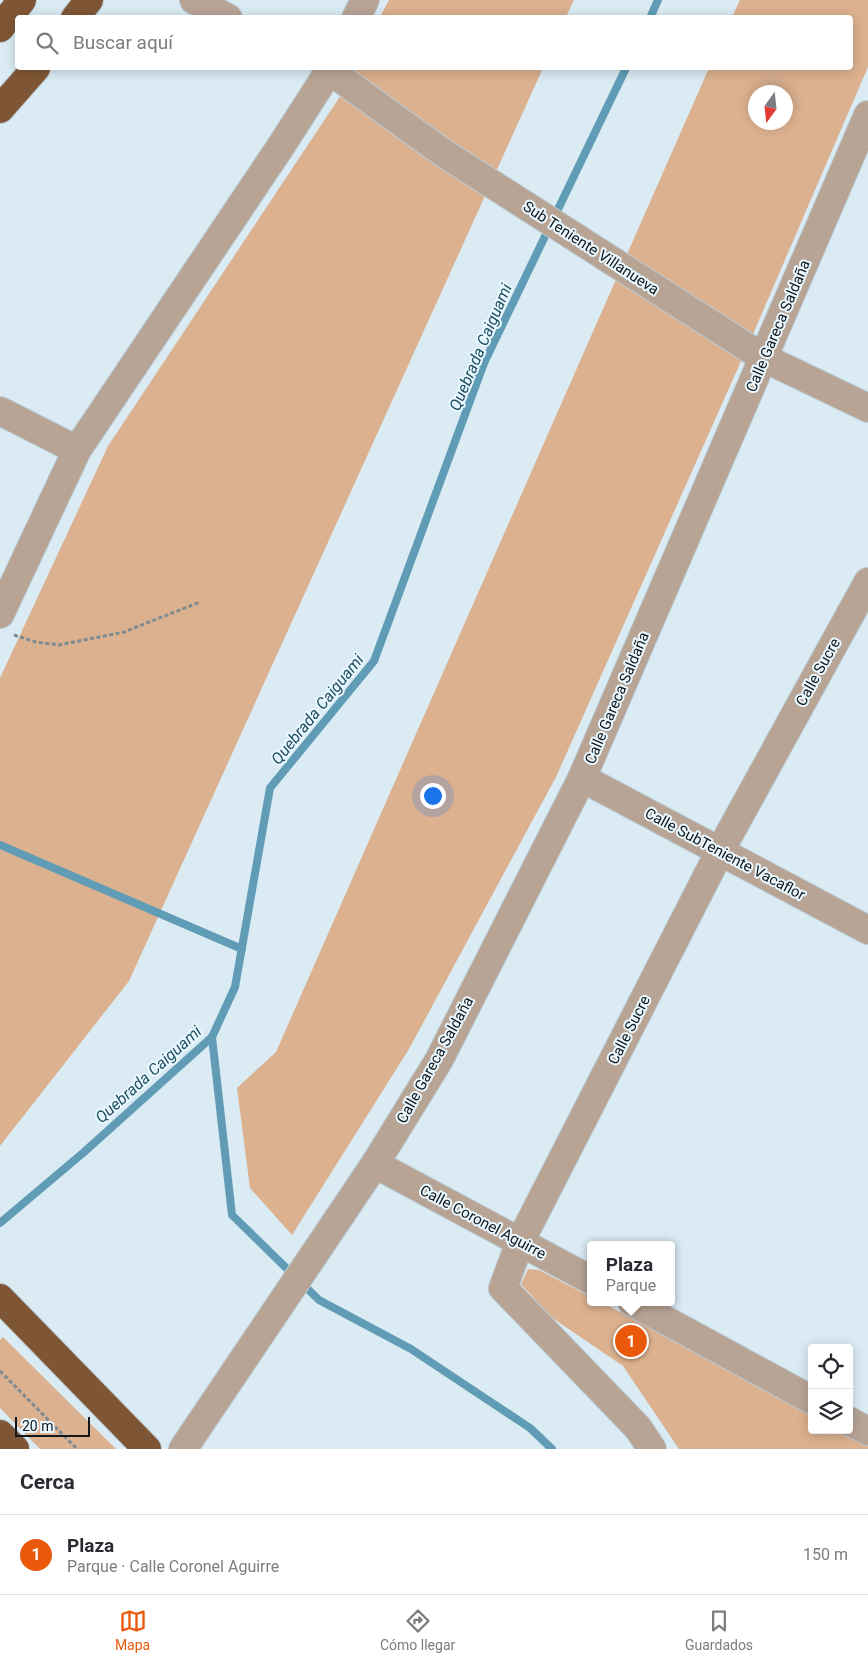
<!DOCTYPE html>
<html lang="es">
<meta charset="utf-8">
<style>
:root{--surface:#fff;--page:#f2f2f3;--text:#2b2b33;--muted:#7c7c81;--line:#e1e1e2;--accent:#ea580c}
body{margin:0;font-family:Roboto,sans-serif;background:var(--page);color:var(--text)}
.controls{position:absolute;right:15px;bottom:15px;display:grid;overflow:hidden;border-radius:5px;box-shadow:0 2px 12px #0003}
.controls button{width:45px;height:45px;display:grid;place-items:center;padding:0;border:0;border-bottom:1px solid var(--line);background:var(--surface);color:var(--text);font:25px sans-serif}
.compass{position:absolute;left:748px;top:85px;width:45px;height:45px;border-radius:50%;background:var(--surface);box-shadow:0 2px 12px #0003;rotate:195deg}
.scale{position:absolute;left:15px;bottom:12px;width:75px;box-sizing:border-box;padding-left:5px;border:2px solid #11171a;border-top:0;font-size:14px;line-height:18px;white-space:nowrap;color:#11171a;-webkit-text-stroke:4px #eaf8ff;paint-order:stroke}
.you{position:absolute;left:432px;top:795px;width:18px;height:18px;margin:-12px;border:4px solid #fff;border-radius:50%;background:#1a73e8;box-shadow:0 0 0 8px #1a73e833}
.badge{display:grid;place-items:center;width:32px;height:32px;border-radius:50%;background:var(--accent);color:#fff;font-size:16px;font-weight:700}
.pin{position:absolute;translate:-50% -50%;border:2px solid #fff;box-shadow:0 1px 5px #0006}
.popup{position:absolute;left:587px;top:1241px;width:88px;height:65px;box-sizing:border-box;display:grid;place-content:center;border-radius:5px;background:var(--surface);filter:drop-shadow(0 1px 4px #0005);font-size:16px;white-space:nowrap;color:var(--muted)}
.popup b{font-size:19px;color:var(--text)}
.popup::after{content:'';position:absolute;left:50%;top:100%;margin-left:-10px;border:10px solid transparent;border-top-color:var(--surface)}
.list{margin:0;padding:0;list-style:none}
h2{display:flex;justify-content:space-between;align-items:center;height:65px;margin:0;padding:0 20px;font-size:21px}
h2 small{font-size:16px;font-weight:400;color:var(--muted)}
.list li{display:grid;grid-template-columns:32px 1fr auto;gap:15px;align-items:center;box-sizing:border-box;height:80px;padding:0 20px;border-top:1px solid var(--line)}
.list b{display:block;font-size:19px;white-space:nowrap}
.list p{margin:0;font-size:16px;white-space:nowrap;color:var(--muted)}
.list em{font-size:16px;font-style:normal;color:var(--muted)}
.icon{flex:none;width:28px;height:28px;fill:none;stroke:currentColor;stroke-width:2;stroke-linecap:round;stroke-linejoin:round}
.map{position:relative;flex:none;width:868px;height:1449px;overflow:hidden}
.search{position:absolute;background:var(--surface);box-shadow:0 2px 12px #0003;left:15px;right:15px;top:15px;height:55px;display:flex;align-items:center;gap:12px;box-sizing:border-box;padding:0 18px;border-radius:5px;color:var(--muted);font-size:19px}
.sheet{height:145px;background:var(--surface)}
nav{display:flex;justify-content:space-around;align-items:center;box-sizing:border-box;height:70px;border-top:1px solid var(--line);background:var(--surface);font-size:14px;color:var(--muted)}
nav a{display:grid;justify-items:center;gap:2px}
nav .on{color:var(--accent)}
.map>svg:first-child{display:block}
</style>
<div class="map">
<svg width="868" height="1449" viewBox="0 0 868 1449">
<rect width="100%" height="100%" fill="#daebf4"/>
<!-- green -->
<g fill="#dbb190" fill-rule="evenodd">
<polygon points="389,0 574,0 566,17 380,17"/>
<path d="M740 0H868V67L750 341 556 777 409 1049 292 1235 250 1188 237 1088 276 1052 709 68H850V18L732 17ZM756 92H786V122H756Z"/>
<polygon points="356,68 543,68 129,981 0,1146 0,678 108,446 349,83"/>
<polygon points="528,1269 539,1270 591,1297 591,1302 601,1302 812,1413 812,1430 845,1430 868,1442 868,1449 679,1449 623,1366 551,1317 521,1284"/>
<polygon points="3,1337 116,1449 40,1449 0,1408 0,1340"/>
</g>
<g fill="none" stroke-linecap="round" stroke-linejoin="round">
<!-- stream -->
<g stroke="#619cb6" stroke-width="8">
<polyline points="650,18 658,0"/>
<polyline points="0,845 242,949"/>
<polyline points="212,1037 232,1215 319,1300 411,1349 530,1428 552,1449"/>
<polyline points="0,1223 83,1153 212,1037 235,987 270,788 374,661 484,363 626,68"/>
</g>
<!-- minor casing -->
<g stroke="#bac9d1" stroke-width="30">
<g id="minor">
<polyline points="194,0 228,18"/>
<polyline points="356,18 365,0"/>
<polyline points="326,68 442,152 764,358 868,408"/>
<polyline points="0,411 77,450"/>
<polyline points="0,614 77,450 281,146 331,68"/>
<polyline points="582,778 868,930"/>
<polyline points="375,1164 591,1280"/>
<polyline points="632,1302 812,1400"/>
<polyline points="849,1421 868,1431"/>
<polyline points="183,1449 375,1164 439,1060 582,778 868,115"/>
<polyline points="652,1449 638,1428 503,1288 520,1242 720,851 868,582"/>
</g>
</g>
<!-- highway casing -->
<g stroke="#bac9d1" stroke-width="30">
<g id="highway">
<polyline points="75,18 89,0"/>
<polyline points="0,28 22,0"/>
<polyline points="0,109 36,68"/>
<polyline points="0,1298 147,1449"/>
<polyline points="0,1434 15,1449"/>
</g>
</g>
<!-- path -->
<g stroke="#7e8a91" stroke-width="3" stroke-dasharray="4 2.5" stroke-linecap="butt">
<polyline points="14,635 36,642 59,645 124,632 200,602"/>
<polyline points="0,1371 77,1449"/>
</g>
<!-- minor -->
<use href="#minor" stroke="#b8a495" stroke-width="28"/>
<!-- highway -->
<use href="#highway" stroke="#7f5635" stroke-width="28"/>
</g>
<g text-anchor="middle" stroke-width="4" stroke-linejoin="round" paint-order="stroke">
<!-- street labels -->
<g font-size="15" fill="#11171a" stroke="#eaf8ff">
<text transform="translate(591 248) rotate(33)" y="5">Sub Teniente Villanueva</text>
<text transform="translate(778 326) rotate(-67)" y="5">Calle Gareca Saldaña</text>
<text transform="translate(818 672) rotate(-61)" y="5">Calle Sucre</text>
<text transform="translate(617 698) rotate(-67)" y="5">Calle Gareca Saldaña</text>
<text transform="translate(725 854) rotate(28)" y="5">Calle SubTeniente Vacaflor</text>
<text transform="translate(629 1030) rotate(-63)" y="5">Calle Sucre</text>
<text transform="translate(435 1060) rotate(-61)" y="5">Calle Gareca Saldaña</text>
<text transform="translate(483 1222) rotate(28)" y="5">Calle Coronel Aguirre</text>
</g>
<!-- water labels -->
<g font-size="16" font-style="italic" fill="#205064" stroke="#eaf8ff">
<text transform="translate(480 347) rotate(-67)" y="6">Quebrada Caiguami</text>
<text transform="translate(317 709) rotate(-51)" y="6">Quebrada Caiguami</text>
<text transform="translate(148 1074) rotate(-42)" y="6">Quebrada Caiguami</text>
</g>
</g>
</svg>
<div class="controls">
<button><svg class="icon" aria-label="locate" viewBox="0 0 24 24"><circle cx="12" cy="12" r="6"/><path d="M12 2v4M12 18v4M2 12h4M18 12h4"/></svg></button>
<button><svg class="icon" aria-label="layers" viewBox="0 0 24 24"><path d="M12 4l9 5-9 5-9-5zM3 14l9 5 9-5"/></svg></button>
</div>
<svg class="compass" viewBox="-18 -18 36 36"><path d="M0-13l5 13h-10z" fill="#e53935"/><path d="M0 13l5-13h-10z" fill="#7c7c81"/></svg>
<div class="scale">20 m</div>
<div class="you"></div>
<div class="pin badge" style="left:631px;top:1341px">1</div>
<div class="popup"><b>Plaza</b>Parque</div>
<div class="search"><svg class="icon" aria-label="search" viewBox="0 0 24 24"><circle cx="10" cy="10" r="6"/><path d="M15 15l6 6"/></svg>Buscar aquí</div>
</div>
<section class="sheet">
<h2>Cerca<small></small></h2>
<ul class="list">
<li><span class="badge">1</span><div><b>Plaza</b><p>Parque · Calle Coronel Aguirre</p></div><em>150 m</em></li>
</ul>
</section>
<nav>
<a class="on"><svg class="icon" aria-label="map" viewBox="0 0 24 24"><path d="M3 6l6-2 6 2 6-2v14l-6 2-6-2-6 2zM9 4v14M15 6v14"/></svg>Mapa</a>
<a><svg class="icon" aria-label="directions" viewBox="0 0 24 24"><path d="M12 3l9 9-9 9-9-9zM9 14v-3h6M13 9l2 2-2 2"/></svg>Cómo llegar</a>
<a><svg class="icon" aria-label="saved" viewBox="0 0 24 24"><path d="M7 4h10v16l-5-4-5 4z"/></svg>Guardados</a>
</nav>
